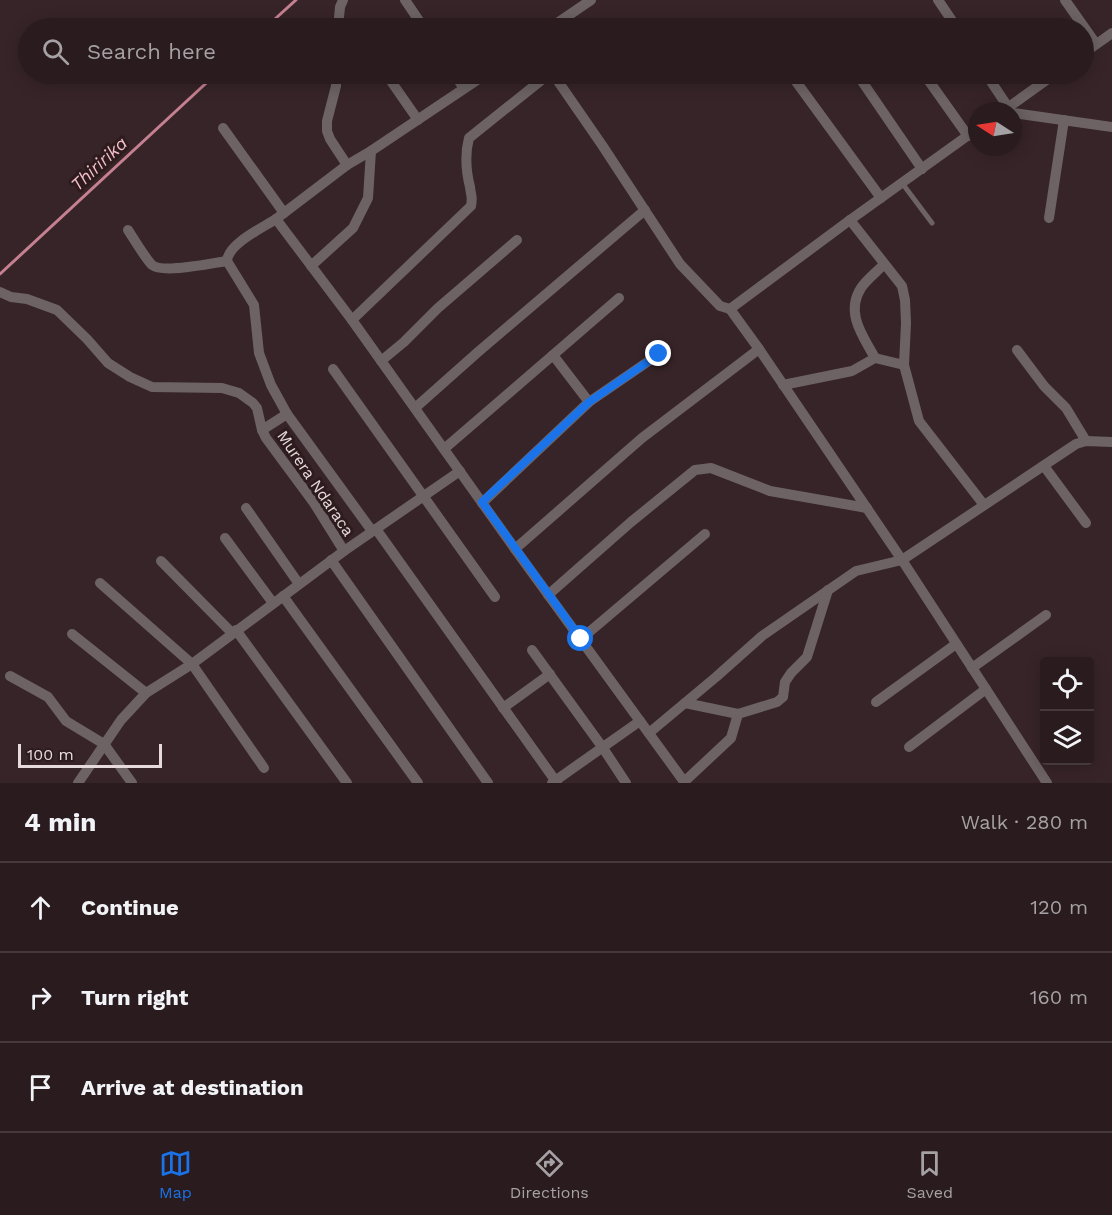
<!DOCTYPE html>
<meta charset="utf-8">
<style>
:root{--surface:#291b1e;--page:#35282b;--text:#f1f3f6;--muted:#a5a1a4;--line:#45393c;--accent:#1a73e8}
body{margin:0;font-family:"Work Sans",sans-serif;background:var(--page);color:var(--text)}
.controls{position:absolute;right:18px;bottom:18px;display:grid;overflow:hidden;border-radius:6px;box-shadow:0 3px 15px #0003}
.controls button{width:54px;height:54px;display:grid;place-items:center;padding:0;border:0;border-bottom:2px solid var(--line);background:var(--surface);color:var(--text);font:30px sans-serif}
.compass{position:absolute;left:968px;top:102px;width:54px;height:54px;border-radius:50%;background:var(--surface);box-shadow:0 3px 15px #0003;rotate:282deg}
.scale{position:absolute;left:18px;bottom:15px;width:144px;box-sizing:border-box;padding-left:6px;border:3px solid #e7dadc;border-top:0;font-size:16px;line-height:21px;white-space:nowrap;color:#e7dadc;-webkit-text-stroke:4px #2d1b1e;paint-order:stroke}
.stop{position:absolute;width:18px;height:18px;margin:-14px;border:4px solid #1a73e8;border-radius:50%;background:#fff}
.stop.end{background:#1a73e8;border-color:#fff;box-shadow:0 2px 6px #0008}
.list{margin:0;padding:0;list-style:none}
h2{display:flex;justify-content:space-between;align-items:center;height:78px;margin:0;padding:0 24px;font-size:26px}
h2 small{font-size:20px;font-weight:400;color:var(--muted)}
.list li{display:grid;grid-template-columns:39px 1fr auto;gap:18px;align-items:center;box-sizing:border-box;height:90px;padding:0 24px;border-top:2px solid var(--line)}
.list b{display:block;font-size:22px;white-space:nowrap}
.list em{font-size:20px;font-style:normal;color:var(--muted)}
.icon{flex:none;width:33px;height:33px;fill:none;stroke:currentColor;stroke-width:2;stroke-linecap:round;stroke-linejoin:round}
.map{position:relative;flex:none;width:1112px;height:783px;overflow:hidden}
.search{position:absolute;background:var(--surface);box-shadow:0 3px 15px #0003;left:18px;right:18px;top:18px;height:66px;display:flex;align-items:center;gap:15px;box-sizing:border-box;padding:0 21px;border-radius:33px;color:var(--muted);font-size:22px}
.sheet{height:348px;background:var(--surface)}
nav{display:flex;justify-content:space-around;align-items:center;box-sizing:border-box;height:84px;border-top:2px solid var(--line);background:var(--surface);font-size:16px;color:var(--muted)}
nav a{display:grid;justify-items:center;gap:3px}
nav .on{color:var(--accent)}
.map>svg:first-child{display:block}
</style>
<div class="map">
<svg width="1112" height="783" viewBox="0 0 1112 783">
<rect width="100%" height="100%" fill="#372428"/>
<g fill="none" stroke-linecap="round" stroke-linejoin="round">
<!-- stream -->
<g stroke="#c58091" stroke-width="3">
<polyline points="265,28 296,0"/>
<polyline points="0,274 216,74"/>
</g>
<!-- lane -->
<polyline stroke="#6d6364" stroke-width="5" points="902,183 932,223"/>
<!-- street -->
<g stroke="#6d6364" stroke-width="10">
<polyline points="405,0 424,28"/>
<polyline points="938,0 957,28"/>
<polyline points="1065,0 1096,44"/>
<polyline points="338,28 340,7 343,0"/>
<polyline points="550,28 591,0"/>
<polyline points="1084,53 1112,33"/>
<polyline points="336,74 336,86 327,121 327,131 330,139 347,165"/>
<polyline points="386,74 418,120"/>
<polyline points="454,74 464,88"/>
<polyline points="486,74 371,151 347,165 276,219 352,320 515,549 685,783"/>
<polyline points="553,74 602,145 680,264 720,306 730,309"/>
<polyline points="857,74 922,169"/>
<polyline points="924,74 968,136"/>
<polyline points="986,74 1008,107"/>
<polyline points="792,76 881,198"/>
<polyline points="1003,111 1055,74"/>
<polyline points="1013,113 1112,127"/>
<polyline points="223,128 284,213"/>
<polyline points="977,129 850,220 730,309 759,349 902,560 1047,783"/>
<polyline points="1049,218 1064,120"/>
<path d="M276 219C262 228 228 244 227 261L254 305 259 353 271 385 287 414"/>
<polyline points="850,220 902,286 905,300 906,323 904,365 919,421 984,505"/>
<path d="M128 230C133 238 146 259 152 265 163 274 212 263 227 261"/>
<polyline points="311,266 353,228 368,198 371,151"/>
<polyline points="0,292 11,297 27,299 57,310 87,339 108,363 130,377 152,387 222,388 239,393 253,403 257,408 262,430 266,438 314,503 344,551 192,664 146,693 121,720 78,783"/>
<path d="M352 320 471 206C473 196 471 197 470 187 466 171 465 153 469 138L549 74"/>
<polyline points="1017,350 1044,386 1066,408 1086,441"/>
<polyline points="553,355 589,402"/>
<path d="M875 358C863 336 845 313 861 288 867 279 877 272 884 264"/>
<polyline points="381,361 404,342 438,308 517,240"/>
<polyline points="333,369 495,597"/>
<polyline points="783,385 852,371 875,358 904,365"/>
<polyline points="415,408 478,352 645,210"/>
<polyline points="262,430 287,414 372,531"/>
<polyline points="444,449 619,298"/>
<polyline points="1044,466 1086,523"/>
<polyline points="482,503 589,402 659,354"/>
<polyline points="246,508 299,584"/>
<polyline points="376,529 557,783"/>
<polyline points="225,538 273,603"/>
<polyline points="515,549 642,438 759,349"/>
<polyline points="344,551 460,471"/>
<polyline points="331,560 488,783"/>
<polyline points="161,561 232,633"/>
<polyline points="100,583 192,664 264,768"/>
<polyline points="548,595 631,522 695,470 711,468 770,491 867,508"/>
<polyline points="283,596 418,783"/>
<polyline points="236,630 347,783"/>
<polyline points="72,634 146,693"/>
<polyline points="581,639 705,534"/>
<polyline points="532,650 603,748 626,783"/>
<polyline points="972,668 1046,615"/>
<polyline points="10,676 48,697 66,721 104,744 132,783"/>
<polyline points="876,702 956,644"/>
<polyline points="503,708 550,674"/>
<polyline points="738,714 777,702 783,697 785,682 791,673 807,657 828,590"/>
<polyline points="649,733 716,677 762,636 856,571 902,560 1076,444 1086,441 1112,442"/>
<polyline points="909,747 986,689"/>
<polyline points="684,782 731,738 738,714 685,703"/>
<polyline points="552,783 640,721"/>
</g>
</g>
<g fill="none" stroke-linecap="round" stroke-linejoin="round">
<!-- route -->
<polyline stroke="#1a73e8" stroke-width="8" points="581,639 482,502 589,402 659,354"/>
</g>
<g text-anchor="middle" stroke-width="6" stroke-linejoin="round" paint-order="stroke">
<!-- street labels -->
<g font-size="16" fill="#e7dadc" stroke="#2d1b1e">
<text transform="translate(316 483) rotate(56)" y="6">Murera Ndaraca</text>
</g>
<!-- water labels -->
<g font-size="18" font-style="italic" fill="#f4bfc9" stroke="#2d1b1e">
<text transform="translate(99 164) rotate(-43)" y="6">Thiririka</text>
</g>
</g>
</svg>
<div class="controls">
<button><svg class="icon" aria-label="locate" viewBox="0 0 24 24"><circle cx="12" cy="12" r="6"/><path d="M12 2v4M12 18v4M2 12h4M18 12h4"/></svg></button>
<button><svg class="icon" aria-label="layers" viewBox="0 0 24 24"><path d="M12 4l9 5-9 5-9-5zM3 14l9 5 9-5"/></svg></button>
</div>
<svg class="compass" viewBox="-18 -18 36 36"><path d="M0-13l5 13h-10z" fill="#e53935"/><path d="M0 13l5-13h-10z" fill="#a5a1a4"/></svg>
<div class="scale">100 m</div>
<div class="stop" style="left:581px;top:639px"></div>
<div class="stop end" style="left:659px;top:354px"></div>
<div class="search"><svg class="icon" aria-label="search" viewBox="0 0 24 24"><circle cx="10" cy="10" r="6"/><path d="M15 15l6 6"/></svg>Search here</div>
</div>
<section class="sheet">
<h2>4 min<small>Walk · 280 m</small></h2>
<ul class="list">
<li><svg class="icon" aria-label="ahead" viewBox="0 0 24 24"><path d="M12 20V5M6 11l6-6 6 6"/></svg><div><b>Continue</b></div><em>120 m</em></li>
<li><svg class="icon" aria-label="right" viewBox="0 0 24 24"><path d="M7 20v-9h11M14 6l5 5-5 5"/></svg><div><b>Turn right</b></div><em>160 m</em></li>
<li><svg class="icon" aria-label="arrive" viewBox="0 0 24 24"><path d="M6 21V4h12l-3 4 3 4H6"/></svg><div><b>Arrive at destination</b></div></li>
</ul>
</section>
<nav>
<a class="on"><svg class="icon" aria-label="map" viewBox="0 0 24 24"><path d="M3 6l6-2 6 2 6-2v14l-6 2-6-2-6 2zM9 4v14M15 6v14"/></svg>Map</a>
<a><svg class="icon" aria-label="directions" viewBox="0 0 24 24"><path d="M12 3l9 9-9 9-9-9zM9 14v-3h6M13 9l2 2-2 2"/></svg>Directions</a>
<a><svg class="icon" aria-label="saved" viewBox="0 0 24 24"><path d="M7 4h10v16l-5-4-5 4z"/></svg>Saved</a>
</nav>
